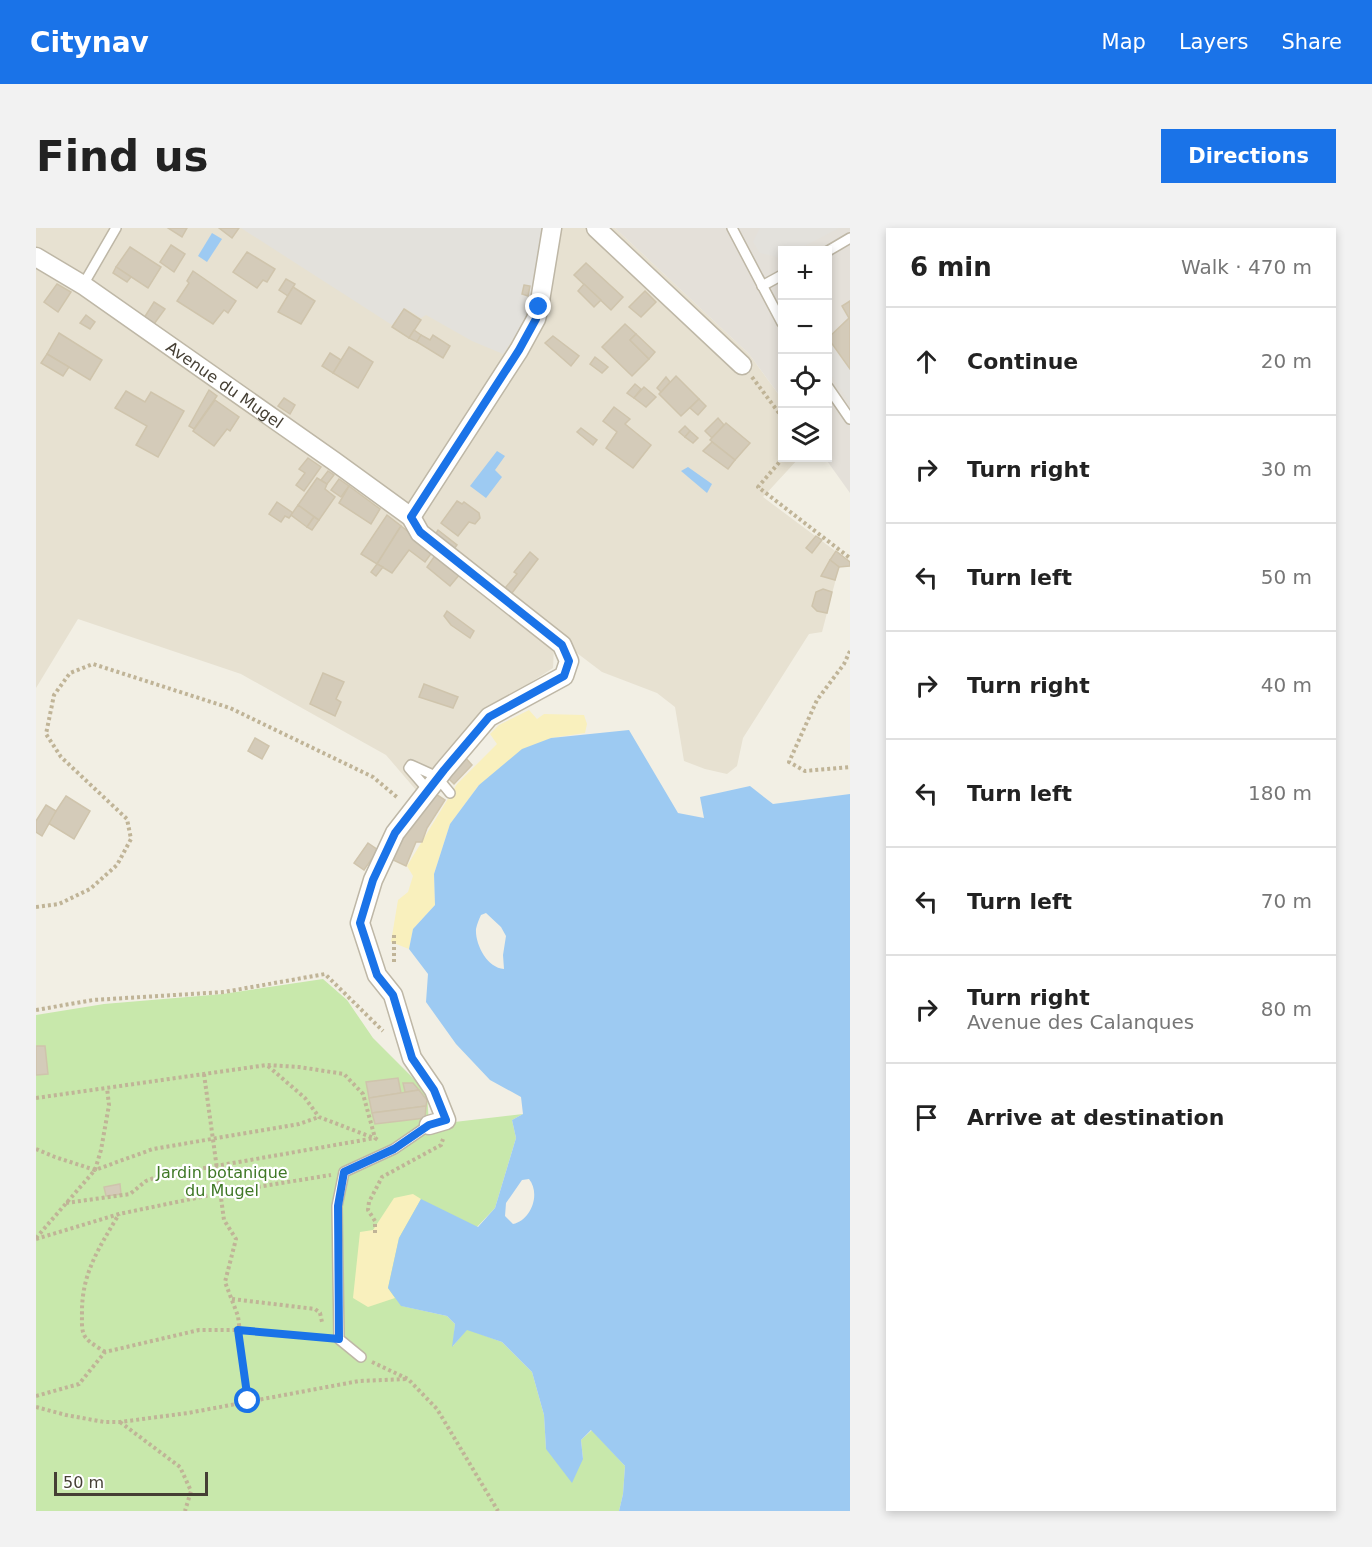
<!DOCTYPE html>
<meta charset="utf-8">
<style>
:root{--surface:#fff;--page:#f2f2f2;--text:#222;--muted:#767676;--line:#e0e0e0;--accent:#1a73e8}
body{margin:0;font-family:"DejaVu Sans",sans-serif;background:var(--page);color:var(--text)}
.controls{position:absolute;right:18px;top:18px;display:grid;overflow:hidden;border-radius:0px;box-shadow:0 3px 9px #0003}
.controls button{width:54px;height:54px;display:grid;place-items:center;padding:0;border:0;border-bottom:2px solid var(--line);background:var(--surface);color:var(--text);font:30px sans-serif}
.scale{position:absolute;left:18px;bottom:15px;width:154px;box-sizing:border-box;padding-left:6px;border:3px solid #453f34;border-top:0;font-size:16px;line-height:21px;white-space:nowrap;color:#453f34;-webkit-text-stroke:4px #fff;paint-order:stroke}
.stop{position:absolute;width:18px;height:18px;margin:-14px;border:4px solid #1a73e8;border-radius:50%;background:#fff}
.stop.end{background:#1a73e8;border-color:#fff;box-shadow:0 2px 6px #0008}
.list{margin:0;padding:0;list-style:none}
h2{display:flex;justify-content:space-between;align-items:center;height:78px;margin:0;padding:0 24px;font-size:26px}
h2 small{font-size:20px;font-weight:400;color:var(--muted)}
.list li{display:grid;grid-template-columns:39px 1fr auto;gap:18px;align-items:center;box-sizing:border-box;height:108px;padding:0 24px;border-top:2px solid var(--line)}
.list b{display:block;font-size:22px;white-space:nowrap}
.list p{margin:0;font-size:20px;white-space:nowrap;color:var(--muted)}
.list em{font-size:20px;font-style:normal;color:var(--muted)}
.icon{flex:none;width:33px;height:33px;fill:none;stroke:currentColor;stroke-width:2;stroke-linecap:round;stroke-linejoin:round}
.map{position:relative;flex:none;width:814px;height:1283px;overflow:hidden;border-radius:0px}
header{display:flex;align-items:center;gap:36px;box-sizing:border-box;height:84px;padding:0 30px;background:var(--accent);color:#fff}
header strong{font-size:28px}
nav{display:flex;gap:33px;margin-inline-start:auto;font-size:21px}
.intro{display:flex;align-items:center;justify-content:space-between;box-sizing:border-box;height:144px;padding:0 36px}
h1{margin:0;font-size:42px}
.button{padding:15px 27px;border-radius:0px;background:var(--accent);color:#fff;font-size:21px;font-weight:700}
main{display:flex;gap:36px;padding:0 36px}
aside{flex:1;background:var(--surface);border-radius:0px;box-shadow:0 3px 9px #0003}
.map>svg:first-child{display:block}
</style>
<header>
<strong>Citynav</strong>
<nav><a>Map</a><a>Layers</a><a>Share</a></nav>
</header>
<div class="intro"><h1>Find us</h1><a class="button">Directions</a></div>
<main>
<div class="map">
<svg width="814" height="1283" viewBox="0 0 814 1283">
<rect width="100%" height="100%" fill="#f2efe4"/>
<!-- residential -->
<polygon fill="#e7e1d1" points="0,0 579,0 713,126 746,171 746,230 763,230 727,269 814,334 814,338 803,339 786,404 773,406 707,510 701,538 691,546 669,541 648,533 639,479 621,465 566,444 533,419 518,419 517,440 449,484 380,562 350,527 205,446 42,391 0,460"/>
<!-- industrial -->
<polygon fill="#e4e0d9" points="579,0 814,0 814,265 789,230 792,230 792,22 746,22 746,171 713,126"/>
<!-- green -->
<polygon fill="#c8e8ab" points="287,751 311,772 337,810 391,864 393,897 487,886 476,892 480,910 459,980 366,1078 411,1088 419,1096 417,1118 431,1101 466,1114 496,1144 508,1187 510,1221 547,1231 545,1212 556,1202 589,1238 587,1266 583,1283 0,1283 0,787 68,776 187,766"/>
<!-- sand -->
<g fill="#f9f0bd">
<polygon points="493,482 501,491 508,486 548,487 551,496 549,505 515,510 443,557 414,596 398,646 399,677 377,701 373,721 355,714 362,672 372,664 377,648 371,638 421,556 461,516 454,506 463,497"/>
<polygon points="377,966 385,971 363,1010 352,1060 359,1070 332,1079 317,1070 324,1004 337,1002 358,970"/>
</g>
<!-- parking -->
<g fill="#e3e1dc">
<polygon points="205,0 507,0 496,77 492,89 467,126 436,113 390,87 385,90 369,80 356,97"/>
<polygon points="724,0 803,0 761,22 746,22 746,30 724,25 717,14"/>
<polygon points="792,109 814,141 814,175 792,142"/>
</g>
<!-- water -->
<g fill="#9dcaf2" fill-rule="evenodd">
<polygon points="176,5 186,11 171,34 162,28"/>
<polygon points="461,223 469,228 459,242 466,249 450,270 434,258"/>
<polygon points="652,239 676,256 671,265 645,243"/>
<path d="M593 502 642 585 668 590 664 569 714 558 737 576 814 566V1283H583L587 1266 589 1238 555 1202 545 1212 547 1231 536 1255 510 1221 508 1187 496 1144 466 1114 431 1102 416 1119 419 1096 411 1088 365 1078 352 1060 363 1010 385 971 442 999 459 980 480 910 476 892 487 886 485 869 454 852 420 816 390 774 392 746 373 721 377 701 399 677 398 646 414 596 443 557 486 521 515 510ZM450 685 465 699 470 708 467 727 468 741C451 740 439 716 440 701 441 696 443 691 445 687ZM493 951C505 966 495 992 477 996L469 988 470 975 486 952Z"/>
</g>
<!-- building -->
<g fill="#d4cbb9" stroke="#cfc4ac" stroke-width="1.5">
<polygon points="132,0 151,0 146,9"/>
<polygon points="183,0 203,0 196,10"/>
<polygon points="135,17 149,26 138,44 124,34"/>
<polygon points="94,19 125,39 112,60 80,39"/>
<polygon points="211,24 239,41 231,54 227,52 221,60 197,44"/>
<polygon points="550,35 587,69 575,82 538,47"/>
<polygon points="80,39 95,49 91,54 77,45"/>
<polygon points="157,43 200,73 192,85 188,82 177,96 141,73 153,55 151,53"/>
<polygon points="250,51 259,56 252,68 243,62"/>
<polygon points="21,56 35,64 22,84 8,74"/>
<polygon points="548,56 565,72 558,79 542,63"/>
<polygon points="488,57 494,58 492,68 486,66"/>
<polygon points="257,59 279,73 265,96 242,84"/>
<polygon points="609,63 620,74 605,89 593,79"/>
<polygon points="814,73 814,141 792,110 813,90 806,78"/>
<polygon points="118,74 129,81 118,96 108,90"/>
<polygon points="368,81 385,92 373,110 356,99"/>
<polygon points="50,87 59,94 54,101 44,95"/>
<polygon points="589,96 600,106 594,112 613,131 596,148 566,119"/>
<polygon points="378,102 385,107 381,114 373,110"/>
<polygon points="23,105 66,132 54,152 11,126"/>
<polygon points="600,106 619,124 613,131 594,112"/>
<polygon points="385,107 394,112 397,107 414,118 407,130 381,114"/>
<polygon points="517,108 543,128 535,138 509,115"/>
<polygon points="313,119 337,134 322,160 297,145"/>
<polygon points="294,125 305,132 297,145 286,138"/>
<polygon points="11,126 33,139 27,148 5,135"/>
<polygon points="559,129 572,139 566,145 554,136"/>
<polygon points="640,148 663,171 645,188 623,166"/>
<polygon points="630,149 634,154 625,164 621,160"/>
<polygon points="599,156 605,161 598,170 591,165"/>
<polygon points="608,159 620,169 610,179 598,170"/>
<polygon points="173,162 181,168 158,201 153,198"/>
<polygon points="90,163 109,174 115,164 148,183 122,229 100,217 111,198 79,180"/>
<polygon points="248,170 259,177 254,186 242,178"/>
<polygon points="663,171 670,178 662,187 654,180"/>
<polygon points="179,172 203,189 194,203 191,201 178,218 157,203"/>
<polygon points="578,179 594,191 589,196 615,217 597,240 570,220 581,204 567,193"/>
<polygon points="682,190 688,197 676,210 669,203"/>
<polygon points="690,195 714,215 699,232 674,212"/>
<polygon points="649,198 654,203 649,209 643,204"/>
<polygon points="545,200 561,212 557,217 541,204"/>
<polygon points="654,203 662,210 657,215 649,209"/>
<polygon points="676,214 699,232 692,241 667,223"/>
<polygon points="272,230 285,239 268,263 260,257 269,245 263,241"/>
<polygon points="292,243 298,247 291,256 285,252"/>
<polygon points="281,250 291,256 289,261 299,269 283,292 262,277"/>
<polygon points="303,251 313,258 305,269 295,262"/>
<polygon points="313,258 344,281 335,296 303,275"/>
<polygon points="421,273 426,276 428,274 443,285 444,290 439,296 433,294 422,308 405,295"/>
<polygon points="241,274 257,285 253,290 249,288 245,294 233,286"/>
<polygon points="262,277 278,289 271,299 255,287"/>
<polygon points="351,287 365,298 341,336 325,326"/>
<polygon points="278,289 283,292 276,302 271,299"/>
<polygon points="365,298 397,323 389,334 373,322 356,345 341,336"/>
<polygon points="402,302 421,317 415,325 397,310"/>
<polygon points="780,308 786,312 776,325 770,320"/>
<polygon points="800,323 814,334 814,338 803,339 794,332"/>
<polygon points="494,324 502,331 476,365 469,360 481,346 478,344"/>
<polygon points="400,326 424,346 414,358 391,339"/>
<polygon points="794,332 803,339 799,352 785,348"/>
<polygon points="341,336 347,339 340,348 335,344"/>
<polygon points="787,361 796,364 791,385 781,383 776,378 780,364"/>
<polygon points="411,383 438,403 434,410 415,397 408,388"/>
<polygon points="287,445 308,454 300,471 305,474 299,488 274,476"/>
<polygon points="388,456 422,469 417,480 383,469"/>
<polygon points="219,510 233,518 226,531 212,523"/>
<polygon points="428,528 436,537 418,556 410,548"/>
<polygon points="395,563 409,572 391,600 386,614 380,614 370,638 355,631"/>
<polygon points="30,568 54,583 38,611 12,595"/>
<polygon points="10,577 20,583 6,608 0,604 0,593"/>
<polygon points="332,615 342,622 328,642 318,635"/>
<polygon points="0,818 9,818 12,846 0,847"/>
<polygon points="362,850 365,865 333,870 330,854"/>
<polygon points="367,855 377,855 383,862 369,864"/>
<polygon points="383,862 391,872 390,878 336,885 333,870"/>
<polygon points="390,878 389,890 339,896 336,885"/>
<polygon points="84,956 85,966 70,968 68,959"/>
</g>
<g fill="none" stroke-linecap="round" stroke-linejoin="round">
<!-- service casing -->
<g stroke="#beb7a6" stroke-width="12">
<g id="service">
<polyline points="696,0 746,95"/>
<polyline points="792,23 814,10"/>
<polyline points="47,57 80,0"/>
<polyline points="726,58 746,47"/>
<polyline points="792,159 814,191"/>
<polyline points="405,554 414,565"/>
<polyline points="392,562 373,540 375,537 395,546"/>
<polyline points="325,1129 303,1111 301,978 308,944 358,921 393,897"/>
</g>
</g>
<!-- minor casing -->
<g stroke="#beb7a6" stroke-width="21">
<g id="minor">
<polyline points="560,0 706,137"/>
<path id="s1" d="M0 29 47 57 298 233 375 289 384 305 526 417 533 433 528 448 453 489 408 542 359 605 337 652 324 695 341 747 357 767 376 830 398 862 410 892 393 897"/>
<polyline points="375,289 483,122 500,91 503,79 516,0"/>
</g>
</g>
<!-- path -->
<g stroke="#c0b497" stroke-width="4" stroke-dasharray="3 3" stroke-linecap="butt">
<polyline points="716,149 746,189"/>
<polyline points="747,230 722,259 814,330"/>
<polyline points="814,423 808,436 781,472 753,534 769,543 814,539"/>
<polyline points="0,679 23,676 54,661 81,637 95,611 91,591 25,529 10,506 18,467 34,445 57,436 194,480 337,549 362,570"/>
<polyline points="358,734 358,707"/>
<polyline points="0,782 57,772 188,764 289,746 347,803"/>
<polyline points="232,838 269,870 283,889 338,910"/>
<polyline points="168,846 188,992 200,1011 189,1054 202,1088 212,1173"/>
<polyline points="0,870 231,837 263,839 308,846 327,866 339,910 342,912"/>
<polyline points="0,921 19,929 59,942 117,921 263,896 283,889"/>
<polyline points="30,975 94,966 110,953 123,948 339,910"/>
<polyline points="339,1005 339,993 332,982 333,974 346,949 405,917 407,911"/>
<polyline points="0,1010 59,942 65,922 73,877 71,860"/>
<polyline points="0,1011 83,986 184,965 295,947"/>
<polyline points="196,1071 279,1081 284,1085 286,1094"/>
<path d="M69 1124C63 1120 54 1115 50 1110 45 1104 46 1094 46 1087 45 1046 63 1020 83 986"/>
<polyline points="336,1134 372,1151 401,1181 462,1283"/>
<polyline points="0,1168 43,1156 69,1124 163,1102 202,1102 291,1110"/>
<polyline points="0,1179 30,1187 68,1194 84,1194 152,1185 323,1153 372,1151"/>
<polyline points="84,1194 144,1239 155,1263 149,1283"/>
</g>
<!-- service -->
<use href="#service" stroke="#fff" stroke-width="9"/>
<!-- minor -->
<use href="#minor" stroke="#fff" stroke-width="18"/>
</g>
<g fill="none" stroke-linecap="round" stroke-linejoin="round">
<!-- route -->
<polyline stroke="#1a73e8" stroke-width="8" points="212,1173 202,1102 303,1111 302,978 308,944 358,921 393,897 410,892 398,862 376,830 357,767 341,747 324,695 337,652 359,605 408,542 453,489 528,448 533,433 526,417 384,304 375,289 483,122 500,91 503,79"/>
</g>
<g text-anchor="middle" stroke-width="4.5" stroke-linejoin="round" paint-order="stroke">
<!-- street labels -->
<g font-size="16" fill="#453f34" stroke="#fff">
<text dy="6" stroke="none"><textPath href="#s1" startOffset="228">Avenue du Mugel</textPath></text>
</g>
<!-- park labels -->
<g font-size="16" fill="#3f7826" stroke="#fff">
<text x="186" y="950">Jardin botanique<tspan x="186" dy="18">du Mugel</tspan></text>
</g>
</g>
</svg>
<div class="controls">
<button>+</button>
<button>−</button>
<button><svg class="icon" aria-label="locate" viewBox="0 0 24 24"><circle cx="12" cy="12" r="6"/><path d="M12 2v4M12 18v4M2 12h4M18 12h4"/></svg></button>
<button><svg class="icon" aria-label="layers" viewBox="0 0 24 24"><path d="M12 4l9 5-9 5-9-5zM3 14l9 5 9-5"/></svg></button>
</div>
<div class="scale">50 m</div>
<div class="stop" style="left:212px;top:1173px"></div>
<div class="stop end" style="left:503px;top:79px"></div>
</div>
<aside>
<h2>6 min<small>Walk · 470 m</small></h2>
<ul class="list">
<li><svg class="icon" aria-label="ahead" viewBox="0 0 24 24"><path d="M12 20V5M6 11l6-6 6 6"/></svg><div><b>Continue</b></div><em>20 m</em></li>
<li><svg class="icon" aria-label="right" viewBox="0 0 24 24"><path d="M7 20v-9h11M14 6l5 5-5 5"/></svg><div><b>Turn right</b></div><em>30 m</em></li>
<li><svg class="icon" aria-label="left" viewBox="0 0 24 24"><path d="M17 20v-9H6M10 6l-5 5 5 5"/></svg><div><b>Turn left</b></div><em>50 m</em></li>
<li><svg class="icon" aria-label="right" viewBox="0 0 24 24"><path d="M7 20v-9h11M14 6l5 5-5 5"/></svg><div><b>Turn right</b></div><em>40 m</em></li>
<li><svg class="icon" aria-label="left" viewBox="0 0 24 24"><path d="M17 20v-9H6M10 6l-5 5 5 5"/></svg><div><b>Turn left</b></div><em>180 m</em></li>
<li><svg class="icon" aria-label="left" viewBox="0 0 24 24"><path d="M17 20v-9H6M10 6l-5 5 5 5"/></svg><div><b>Turn left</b></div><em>70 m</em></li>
<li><svg class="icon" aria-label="right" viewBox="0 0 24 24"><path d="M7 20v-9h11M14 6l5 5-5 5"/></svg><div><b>Turn right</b><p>Avenue des Calanques</p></div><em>80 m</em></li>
<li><svg class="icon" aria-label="arrive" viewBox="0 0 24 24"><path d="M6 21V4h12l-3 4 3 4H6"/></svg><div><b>Arrive at destination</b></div></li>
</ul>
</aside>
</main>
